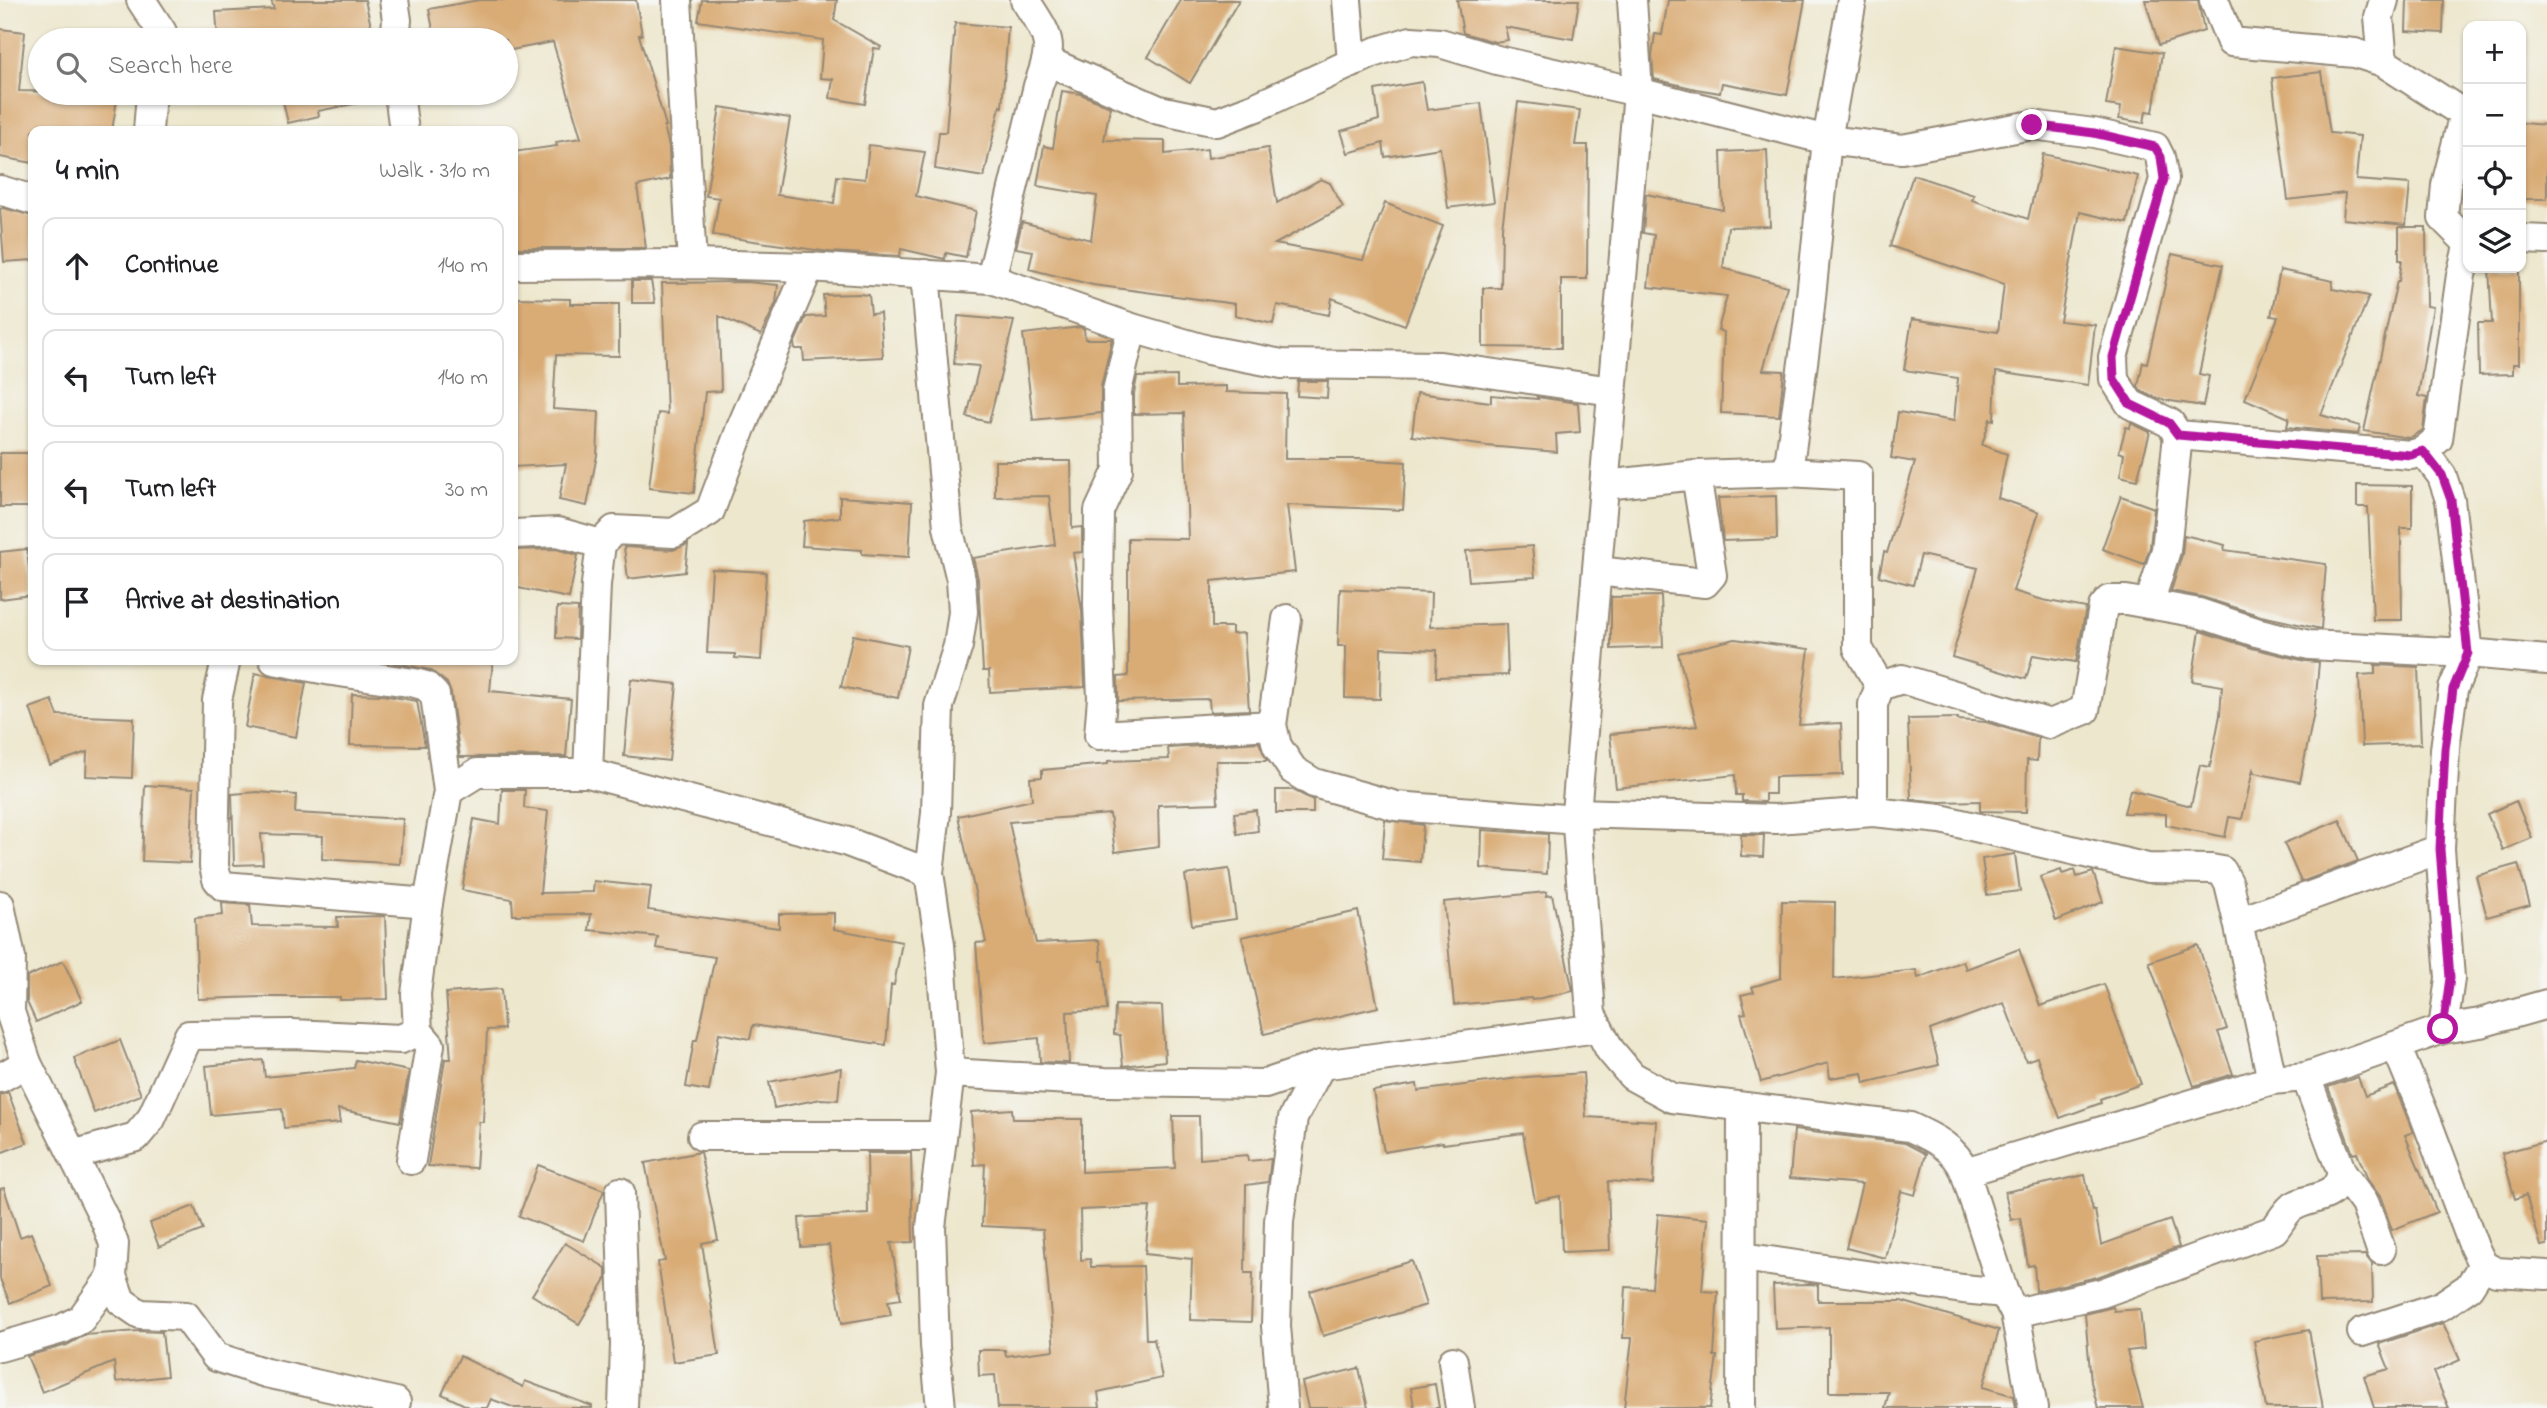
<!DOCTYPE html>
<meta charset="utf-8">
<style>
:root{--surface:#fff;--page:#f6f6f6;--text:#202124;--muted:#757577;--line:#e0e0e0}
body{margin:0;font-family:"Indie Flower",sans-serif;background:var(--page);color:var(--text)}
.controls{position:absolute;right:21px;top:21px;display:grid;overflow:hidden;border-radius:14px;box-shadow:0 2px 5px #0004}
.controls button{width:63px;height:63px;display:grid;place-items:center;padding:0;border:0;border-bottom:2px solid var(--line);background:var(--surface);color:var(--text);font:35px sans-serif}
.stop{position:absolute;width:21px;height:21px;margin:-16px;border:5px solid #b5179e;border-radius:50%;background:#fff}
.stop.end{background:#b5179e;border-color:#fff;box-shadow:0 2px 7px #0008}
.list{margin:0;padding:0;list-style:none}
h2{display:flex;justify-content:space-between;align-items:center;height:91px;margin:0;padding:0 28px;font-size:30px}
h2 small{font-size:23px;font-weight:400;color:var(--muted)}
.list li{display:grid;grid-template-columns:46px 1fr auto;gap:21px;align-items:center;box-sizing:border-box;height:98px;margin:0 14px 14px;padding:0 14px;border:2px solid var(--line);border-radius:14px}
.list b{display:block;font-size:26px;white-space:nowrap}
.list em{font-size:23px;font-style:normal;color:var(--muted)}
.icon{flex:none;width:38px;height:38px;fill:none;stroke:currentColor;stroke-width:2;stroke-linecap:round;stroke-linejoin:round}
.map{position:relative;flex:none;width:2547px;height:1408px;overflow:hidden}
.search{position:absolute;background:var(--surface);box-shadow:0 2px 5px #0004;left:28px;top:28px;width:490px;height:77px;display:flex;align-items:center;gap:18px;box-sizing:border-box;padding:0 24px;border-radius:38px;color:var(--muted);font-size:26px}
.panel{position:absolute;background:var(--surface);box-shadow:0 2px 5px #0004;left:28px;top:126px;width:490px;height:539px;border-radius:14px}
.map>svg:first-child{display:block}
</style>
<div class="map">
<svg width="2547" height="1408" viewBox="0 0 2547 1408">
<rect width="100%" height="100%" fill="#f6f6f2"/>
<filter id="ink" filterUnits="userSpaceOnUse"><feTurbulence type="fractalNoise" baseFrequency=".0143" numOctaves="2"/><feDisplacementMap in="SourceGraphic" scale="14" xChannelSelector="R" yChannelSelector="G"/><feConvolveMatrix kernelMatrix="1 2 1 2 8 2 1 2 1" color-interpolation-filters="sRGB"/></filter>
<filter id="wash" filterUnits="userSpaceOnUse"><feTurbulence type="fractalNoise" baseFrequency=".00686" numOctaves="4" result="noise"/><feDisplacementMap in="SourceGraphic" scale="28" xChannelSelector="R" yChannelSelector="G"/><feGaussianBlur stdDeviation="1.57" result="paint"/><feColorMatrix in="noise" values="0 0 0 0 0 0 0 0 0 0 0 0 0 0 0 0 0 1.4 0 .05"/><feComposite in="paint" operator="in"/></filter>
<g filter="url(#wash)">
<rect width="100%" height="100%" fill="#ede7cd"/>
<g id="blocks">
<!-- building -->
<g fill="#d9ab74">
<polygon points="271,0 365,0 371,26 312,40 218,40 216,12 274,9"/>
<polygon points="479,0 636,0 642,35 639,35 666,126 664,126 669,146 670,179 637,186 646,248 513,248 513,152 557,146 556,142 581,138 553,42 506,51 506,40 435,40 429,9"/>
<polygon points="702,0 837,0 834,20 881,47 880,49 874,48 865,104 830,98 833,79 820,78 823,40 698,21"/>
<polygon points="1181,0 1239,0 1190,83 1148,57"/>
<polygon points="1457,0 1579,0 1573,39 1505,27 1508,40 1495,42 1463,33"/>
<polygon points="1668,0 1805,0 1787,95 1722,83 1720,93 1696,89 1654,79 1652,56 1655,34 1662,35"/>
<polygon points="2145,0 2198,0 2204,31 2159,45"/>
<polygon points="2407,0 2444,0 2443,33 2406,31"/>
<polygon points="955,23 1008,27 1002,107 1000,106 984,177 935,169 939,132 946,132"/>
<polygon points="0,29 25,32 19,91 118,93 112,131 33,131 33,163 0,157"/>
<polygon points="2116,46 2162,53 2153,112 2146,111 2144,123 2119,119 2121,107 2106,105"/>
<polygon points="2321,72 2330,133 2360,136 2356,180 2410,184 2406,225 2343,219 2345,193 2288,200 2272,78"/>
<polygon points="1422,82 1427,110 1481,103 1494,202 1448,208 1440,148 1385,157 1383,143 1348,153 1341,131 1379,120 1375,90"/>
<polygon points="1062,91 1081,94 1110,107 1104,140 1165,141 1165,154 1207,149 1208,158 1268,148 1277,203 1321,179 1330,183 1343,207 1275,244 1363,260 1385,203 1443,226 1405,325 1332,298 1329,315 1277,305 1273,324 1235,315 1235,304 1093,285 1029,269 1033,251 1016,248 1022,222 1091,240 1097,196 1037,186 1044,146 1053,148"/>
<polygon points="281,93 358,93 359,103 318,111 319,116 288,123"/>
<polygon points="1518,102 1580,110 1575,145 1588,145 1587,279 1561,279 1561,348 1483,347 1483,288 1501,288 1502,228"/>
<polygon points="720,107 790,118 777,195 834,203 837,176 865,179 869,145 925,152 916,196 976,211 966,257 946,253 945,259 901,249 900,256 829,252 713,235 719,198 706,196"/>
<polygon points="2521,123 2547,125 2547,199 2521,199"/>
<polygon points="1767,150 1770,226 1728,227 1723,268 1787,286 1763,370 1784,371 1779,416 1721,413 1724,332 1718,330 1727,296 1648,287 1654,235 1643,233 1646,194 1723,210 1721,152"/>
<polygon points="2043,154 2138,176 2127,223 2080,212 2060,321 2095,325 2088,385 1996,372 1994,420 1990,419 1982,445 2007,454 1998,498 2039,512 2013,591 2043,600 2086,608 2076,662 2033,655 2026,679 1952,657 1978,568 1921,555 1913,585 1879,576 1884,552 1887,553 1915,462 1891,458 1898,412 1954,421 1958,378 1904,370 1912,319 1998,332 2004,284 1890,246 1913,175 1974,195 1972,200 2028,219"/>
<polygon points="3,208 33,216 33,260 4,262 0,209"/>
<polygon points="2399,227 2426,227 2427,306 2433,307 2418,396 2427,398 2423,430 2409,438 2364,431 2397,281 2399,281 2402,260 2399,260"/>
<polygon points="2172,254 2223,265 2199,374 2209,376 2203,406 2158,399 2141,391 2138,386 2143,362 2147,363"/>
<polygon points="2489,268 2519,268 2519,364 2513,364 2513,374 2479,375 2478,323 2492,323"/>
<polygon points="2280,270 2333,281 2332,289 2369,296 2321,415 2360,426 2358,434 2287,427 2289,418 2245,399 2278,317 2271,316"/>
<polygon points="632,281 651,281 655,303 632,303"/>
<polygon points="747,282 778,285 776,303 761,335 719,316 721,391 705,392 694,493 649,488 658,413 667,414 662,283"/>
<polygon points="858,294 869,295 871,314 880,313 883,357 804,361 803,349 795,349 794,344 806,317 825,316 823,295"/>
<polygon points="513,298 570,299 570,304 619,304 619,356 556,355 553,409 599,412 597,455 587,506 559,500 566,464 513,467"/>
<polygon points="958,316 1014,321 989,422 967,417 979,366 954,364"/>
<polygon points="1080,327 1084,329 1085,339 1112,339 1101,387 1101,413 1033,420 1023,334"/>
<polygon points="1177,376 1177,387 1226,386 1226,392 1286,394 1285,459 1360,459 1406,462 1403,510 1287,505 1295,572 1212,581 1212,627 1232,627 1232,634 1244,633 1249,710 1210,712 1209,699 1118,701 1118,677 1128,676 1128,538 1188,539 1184,413 1134,414 1134,393 1137,377"/>
<polygon points="1298,381 1328,381 1327,398 1297,396"/>
<polygon points="1417,393 1491,402 1491,395 1538,399 1537,397 1578,403 1580,432 1556,434 1557,452 1487,446 1412,436"/>
<polygon points="2131,423 2150,432 2137,480 2120,476 2124,454 2119,452 2126,427 2130,428"/>
<rect x="0" y="453" width="33" height="54"/>
<polygon points="995,461 1071,461 1072,528 1082,527 1082,552 1073,553 1082,611 1085,687 990,692 989,671 983,671 978,579 973,558 1055,545 1049,496 995,497"/>
<polygon points="2357,485 2412,486 2412,528 2401,528 2402,620 2373,620 2368,507 2357,507"/>
<polygon points="1776,496 1777,539 1723,541 1718,498"/>
<polygon points="2121,496 2154,508 2150,547 2144,564 2102,549"/>
<polygon points="840,497 912,502 909,557 862,554 862,550 802,546 804,521 840,517"/>
<polygon points="2184,535 2225,545 2224,550 2326,564 2321,629 2261,616 2202,597 2171,591 2182,555"/>
<polygon points="688,544 685,572 628,579 624,547 673,550"/>
<polygon points="1532,546 1535,577 1469,581 1466,551"/>
<polygon points="27,549 32,595 0,599 0,552"/>
<polygon points="556,549 578,555 569,598 513,587 513,550"/>
<polygon points="712,569 766,572 761,660 735,658 735,654 707,653"/>
<polygon points="1340,589 1431,593 1430,627 1506,624 1508,675 1436,677 1437,650 1381,648 1380,699 1345,698 1346,646 1338,646"/>
<polygon points="1661,596 1663,647 1611,649 1611,597"/>
<polygon points="557,607 578,608 577,639 556,638"/>
<polygon points="2200,631 2252,648 2305,661 2319,662 2315,707 2300,782 2254,773 2253,770 2242,819 2229,817 2225,837 2166,825 2166,814 2124,813 2130,790 2191,806 2200,765 2210,767 2220,715 2222,686 2192,681"/>
<polygon points="853,635 908,646 898,698 841,687"/>
<polygon points="1735,639 1809,649 1799,725 1841,723 1843,775 1775,777 1775,794 1765,794 1765,802 1742,801 1742,795 1736,795 1735,775 1616,788 1610,734 1697,726 1678,653"/>
<polygon points="381,660 493,660 490,691 571,699 566,756 460,757 451,693 447,683 430,670"/>
<polygon points="2375,665 2418,667 2421,744 2362,746 2359,675 2375,674"/>
<polygon points="255,673 306,683 296,737 245,727"/>
<polygon points="631,679 677,684 669,761 624,756"/>
<polygon points="352,694 382,695 417,701 425,746 350,745"/>
<polygon points="52,700 58,715 134,718 132,778 86,776 87,752 50,765 30,708"/>
<polygon points="1958,718 1958,720 1986,722 2038,738 2037,761 2027,760 2026,812 1980,811 1980,801 1940,802 1911,799 1908,719"/>
<polygon points="1259,742 1267,761 1216,761 1218,803 1158,805 1159,846 1115,852 1110,814 1009,822 1036,943 1099,940 1101,961 1104,961 1107,1010 1067,1012 1069,1063 1040,1062 1039,1038 984,1043 976,943 986,942 958,816 1032,800 1030,778 1042,777 1042,770 1108,764 1108,761 1169,759 1168,748"/>
<polygon points="145,785 194,788 190,863 142,861"/>
<polygon points="502,790 525,790 524,808 548,811 540,893 593,892 594,881 651,887 648,910 779,928 779,914 834,913 834,929 902,942 894,985 891,985 886,1045 753,1025 750,1039 719,1033 709,1091 686,1087 694,1040 697,1040 715,957 656,948 658,937 589,930 591,914 513,915 512,899 462,890 474,819 500,824"/>
<polygon points="1276,790 1293,790 1313,800 1313,813 1276,813"/>
<polygon points="258,792 296,795 295,813 403,819 400,864 322,859 323,836 261,834 263,864 234,865 232,794"/>
<polygon points="2516,801 2532,838 2503,850 2487,814"/>
<polygon points="1256,810 1258,831 1237,834 1234,813"/>
<polygon points="1385,820 1423,825 1420,862 1382,859"/>
<polygon points="2340,820 2358,861 2301,882 2284,843"/>
<polygon points="1482,830 1548,834 1547,874 1481,868"/>
<polygon points="1741,835 1764,835 1763,857 1741,856"/>
<polygon points="2015,854 2020,891 1987,895 1982,859"/>
<polygon points="2518,864 2530,905 2487,917 2476,876"/>
<polygon points="1229,869 1236,919 1192,925 1185,875"/>
<polygon points="2061,870 2062,874 2075,870 2077,877 2093,872 2103,902 2056,921 2040,877"/>
<polygon points="1547,892 1546,896 1552,895 1573,991 1532,1000 1531,998 1454,1005 1444,902"/>
<polygon points="1782,901 1835,902 1834,979 1916,970 1918,978 1963,961 1966,969 2019,949 2040,1006 2104,984 2141,1084 2100,1099 2101,1103 2060,1118 2037,1057 2026,1061 2004,1003 1930,1030 1939,1065 1864,1083 1862,1073 1830,1078 1828,1063 1761,1082 1741,1014 1746,1013 1741,995 1754,992 1752,987 1781,978"/>
<polygon points="222,903 250,905 252,926 338,927 337,917 385,916 388,999 340,1000 340,997 263,997 198,999 195,918 223,915"/>
<polygon points="1358,911 1378,1007 1264,1034 1242,937"/>
<polygon points="2198,945 2227,1029 2218,1032 2233,1074 2194,1086 2149,962"/>
<polygon points="63,961 82,1001 36,1022 27,1002 27,977"/>
<polygon points="501,989 504,1029 487,1030 483,1122 479,1122 476,1168 428,1166 445,1059 451,1059 446,993"/>
<polygon points="1115,1005 1162,1006 1165,1061 1123,1066 1120,1035 1114,1034"/>
<polygon points="120,1040 141,1095 94,1113 74,1058"/>
<polygon points="263,1060 265,1077 354,1068 356,1060 409,1071 400,1122 338,1109 340,1123 284,1128 282,1109 211,1115 206,1066"/>
<polygon points="841,1068 838,1100 821,1099 774,1108 769,1082"/>
<polygon points="1583,1073 1586,1117 1656,1121 1653,1184 1608,1181 1610,1250 1562,1252 1560,1196 1535,1201 1523,1133 1443,1144 1443,1142 1384,1152 1373,1091 1417,1084 1418,1091 1527,1077"/>
<polygon points="2358,1077 2365,1096 2394,1085 2413,1132 2405,1135 2437,1212 2392,1230 2381,1198 2368,1180 2357,1153 2353,1154 2328,1087"/>
<polygon points="8,1092 27,1143 0,1153 0,1095"/>
<polygon points="1012,1109 1013,1119 1082,1119 1082,1172 1175,1168 1173,1116 1199,1116 1200,1159 1247,1155 1248,1161 1271,1159 1268,1182 1246,1185 1245,1273 1253,1273 1251,1322 1190,1320 1192,1259 1145,1254 1150,1207 1080,1210 1081,1260 1090,1259 1091,1267 1143,1266 1146,1339 1154,1339 1162,1378 1098,1392 1100,1408 998,1408 995,1375 979,1376 978,1350 1005,1350 1006,1356 1054,1350 1043,1229 982,1226 985,1164 974,1165 971,1112"/>
<polygon points="1794,1130 1905,1143 1926,1154 1915,1195 1901,1191 1885,1258 1846,1248 1862,1184 1790,1178"/>
<polygon points="2547,1141 2547,1245 2541,1246 2526,1195 2515,1199 2502,1153"/>
<polygon points="700,1152 718,1240 702,1243 719,1355 673,1362 658,1262 665,1261 645,1163"/>
<polygon points="867,1153 911,1153 913,1242 891,1243 901,1299 888,1301 891,1315 842,1323 829,1245 801,1247 799,1218 868,1214"/>
<polygon points="538,1165 604,1190 584,1241 519,1216"/>
<polygon points="2085,1175 2093,1211 2095,1210 2101,1245 2170,1220 2179,1247 2097,1277 2036,1291 2034,1265 2028,1266 2020,1218 2011,1220 2005,1192"/>
<polygon points="4,1188 20,1237 31,1233 52,1286 10,1303 0,1279 0,1189"/>
<polygon points="194,1206 203,1230 159,1247 150,1223"/>
<polygon points="1658,1214 1708,1219 1702,1291 1718,1292 1714,1356 1717,1356 1710,1408 1624,1408 1632,1338 1623,1338 1626,1287 1652,1288"/>
<polygon points="565,1243 606,1268 606,1279 579,1324 532,1295"/>
<polygon points="2365,1255 2372,1264 2373,1302 2319,1303 2317,1256"/>
<polygon points="1412,1261 1426,1305 1323,1336 1310,1291"/>
<polygon points="1810,1284 1818,1285 1818,1301 1901,1301 1999,1330 1983,1387 2014,1396 2016,1408 1885,1408 1889,1392 1829,1392 1829,1327 1775,1329 1773,1285"/>
<polygon points="2113,1307 2114,1311 2140,1309 2144,1349 2127,1351 2143,1408 2098,1408 2091,1382 2085,1314"/>
<polygon points="2443,1323 2460,1360 2433,1372 2449,1408 2374,1408 2364,1376 2389,1369 2379,1344"/>
<polygon points="2309,1330 2323,1408 2266,1408 2254,1341"/>
<polygon points="139,1331 162,1332 167,1376 116,1382 114,1362 42,1392 27,1356 67,1345 85,1335"/>
<polygon points="460,1356 523,1387 525,1381 592,1406 592,1408 515,1408 491,1399 487,1408 471,1408 442,1394"/>
<polygon points="1359,1368 1368,1408 1308,1408 1302,1382"/>
<polygon points="1435,1384 1439,1408 1414,1408 1411,1388"/>
</g>
</g>
</g>
<g filter="url(#ink)">
<use href="#blocks" fill-opacity="0" stroke="#948876" stroke-width="2"/>
<g fill="none" stroke-linecap="round" stroke-linejoin="round">
<!-- minor casing -->
<g stroke="#948876" stroke-width="32">
<g id="minor">
<polyline points="141,0 162,32 160,40"/>
<polyline points="394,0 397,20 395,40"/>
<polyline points="677,0 692,264"/>
<polyline points="1347,0 1352,63"/>
<path d="M1632 0 1638 92 1576 813 1591 1014 1610 1050 1632 1076 1672 1098 1910 1127C1932 1137 1956 1148 1965 1172L2004 1293 2015 1313 2033 1408"/>
<polyline points="2214,0 2231,42 2355,53 2383,62 2464,114 2446,185 2443,218 2468,243"/>
<polyline points="1047,61 1159,110 1217,122 1256,107 1375,52 1411,41 1440,43 1497,60 1638,92 1827,140 1902,149 2032,125 2094,133 2155,147 2160,157 2164,179 2113,357 2114,379 2130,404 2170,423 2178,435 2411,455 2423,451 2438,439 2461,275 2468,247"/>
<polyline points="2383,62 2379,17 2384,0"/>
<polyline points="399,93 404,131"/>
<polyline points="148,131 151,93"/>
<polyline points="0,190 33,200"/>
<polyline points="2521,239 2547,240"/>
<polyline points="513,265 692,264 809,267 991,279 1132,328 1208,350 1282,364 1440,366 1612,391"/>
<polyline points="925,274 948,527 961,580 963,612 958,646 939,706 936,813 929,873 940,945 950,1073 931,1227 935,1346 941,1408"/>
<path d="M991 279 1038 86C1055 41 1050 39 1025 0"/>
<polyline points="1132,328 1117,391 1118,470 1099,511 1098,604 1102,698 1099,735 1272,725"/>
<polyline points="2423,451 2442,476 2450,500 2468,653 2453,689 2445,749 2440,849 2450,978 2443,1029"/>
<polyline points="1788,472 1808,326 1827,140 1852,0"/>
<polyline points="1605,485 1696,475 1788,472 1858,476 1858,648 1880,686"/>
<polyline points="513,534 558,532 601,544"/>
<polyline points="1597,571 1705,583 1712,575 1696,475"/>
<polyline points="2149,604 2166,550 2178,435"/>
<polyline points="1287,619 1272,725 1277,746 1293,770 1314,783 1396,806 1577,820"/>
<polyline points="226,660 217,700 214,866 217,879 223,886 428,903"/>
<polyline points="274,660 332,671 415,683 426,686 435,695 448,791 428,903 416,994 418,1031 430,1045 411,1160"/>
<polyline points="588,773 596,584 601,544 614,530 674,533 710,511 741,428 809,267"/>
<polyline points="448,791 477,773 588,773 845,841 929,873"/>
<polyline points="1873,812 1873,704 1880,686 1902,679 2050,724 2085,710 2103,607 2109,600 2126,600 2199,613 2256,632 2309,645 2468,653 2547,660"/>
<polyline points="1576,813 1776,819 1873,812 1941,819 2148,868 2211,869 2222,871 2229,884 2238,922 2272,1080"/>
<polyline points="0,905 11,958 10,1012 27,1063 106,1222 114,1244 112,1276 121,1301 140,1314 186,1316 216,1357 266,1373 396,1402 394,1408"/>
<polyline points="2238,922 2440,849"/>
<polyline points="2396,1046 2424,1114 2474,1247 2483,1265 2496,1272 2547,1275"/>
<polyline points="950,1073 1105,1082 1265,1084 1321,1065 1598,1028"/>
<polyline points="2306,1077 2342,1173 2365,1204 2381,1250"/>
<polyline points="0,1078 27,1063"/>
<polyline points="702,1136 942,1136"/>
<polyline points="73,1155 136,1137 151,1119 189,1035 292,1034 401,1039 418,1031"/>
<polyline points="1965,1172 2272,1080 2306,1077 2443,1029 2480,1023 2547,1004"/>
<polyline points="620,1192 625,1344 623,1408"/>
<polyline points="1742,1257 1963,1289 2004,1293"/>
<path d="M2015 1313 2102 1293 2274 1230C2279 1224 2285 1213 2291 1208 2312 1194 2335 1203 2342 1173"/>
<polyline points="2362,1332 2441,1306 2469,1287 2483,1265"/>
<polyline points="0,1347 62,1329 81,1319 112,1276"/>
<polyline points="1453,1361 1460,1408"/>
<polyline points="1283,1408 1276,1326 1279,1221 1293,1118 1321,1065"/>
<polyline points="1741,1408 1742,1107"/>
</g>
</g>
<!-- minor -->
<use href="#minor" stroke="#fff" stroke-width="28"/>
</g>
</g>
<g fill="none" stroke-linecap="round" stroke-linejoin="round" filter="url(#ink)">
<!-- route -->
<polyline stroke="#b5179e" stroke-width="9" points="2032,125 2094,133 2155,147 2161,157 2164,179 2113,357 2114,379 2130,404 2169,423 2178,435 2411,455 2423,451 2442,475 2451,500 2468,653 2453,689 2445,749 2440,849 2450,978 2443,1029"/>
</g>
</svg>
<div class="controls">
<button>+</button>
<button>−</button>
<button><svg class="icon" aria-label="locate" viewBox="0 0 24 24"><circle cx="12" cy="12" r="6"/><path d="M12 2v4M12 18v4M2 12h4M18 12h4"/></svg></button>
<button><svg class="icon" aria-label="layers" viewBox="0 0 24 24"><path d="M12 4l9 5-9 5-9-5zM3 14l9 5 9-5"/></svg></button>
</div>
<div class="stop" style="left:2443px;top:1029px"></div>
<div class="stop end" style="left:2032px;top:125px"></div>
<div class="search"><svg class="icon" aria-label="search" viewBox="0 0 24 24"><circle cx="10" cy="10" r="6"/><path d="M15 15l6 6"/></svg>Search here</div>
<section class="panel">
<h2>4 min<small>Walk · 310 m</small></h2>
<ul class="list">
<li><svg class="icon" aria-label="ahead" viewBox="0 0 24 24"><path d="M12 20V5M6 11l6-6 6 6"/></svg><div><b>Continue</b></div><em>140 m</em></li>
<li><svg class="icon" aria-label="left" viewBox="0 0 24 24"><path d="M17 20v-9H6M10 6l-5 5 5 5"/></svg><div><b>Turn left</b></div><em>140 m</em></li>
<li><svg class="icon" aria-label="left" viewBox="0 0 24 24"><path d="M17 20v-9H6M10 6l-5 5 5 5"/></svg><div><b>Turn left</b></div><em>30 m</em></li>
<li><svg class="icon" aria-label="arrive" viewBox="0 0 24 24"><path d="M6 21V4h12l-3 4 3 4H6"/></svg><div><b>Arrive at destination</b></div></li>
</ul>
</section>
</div>
